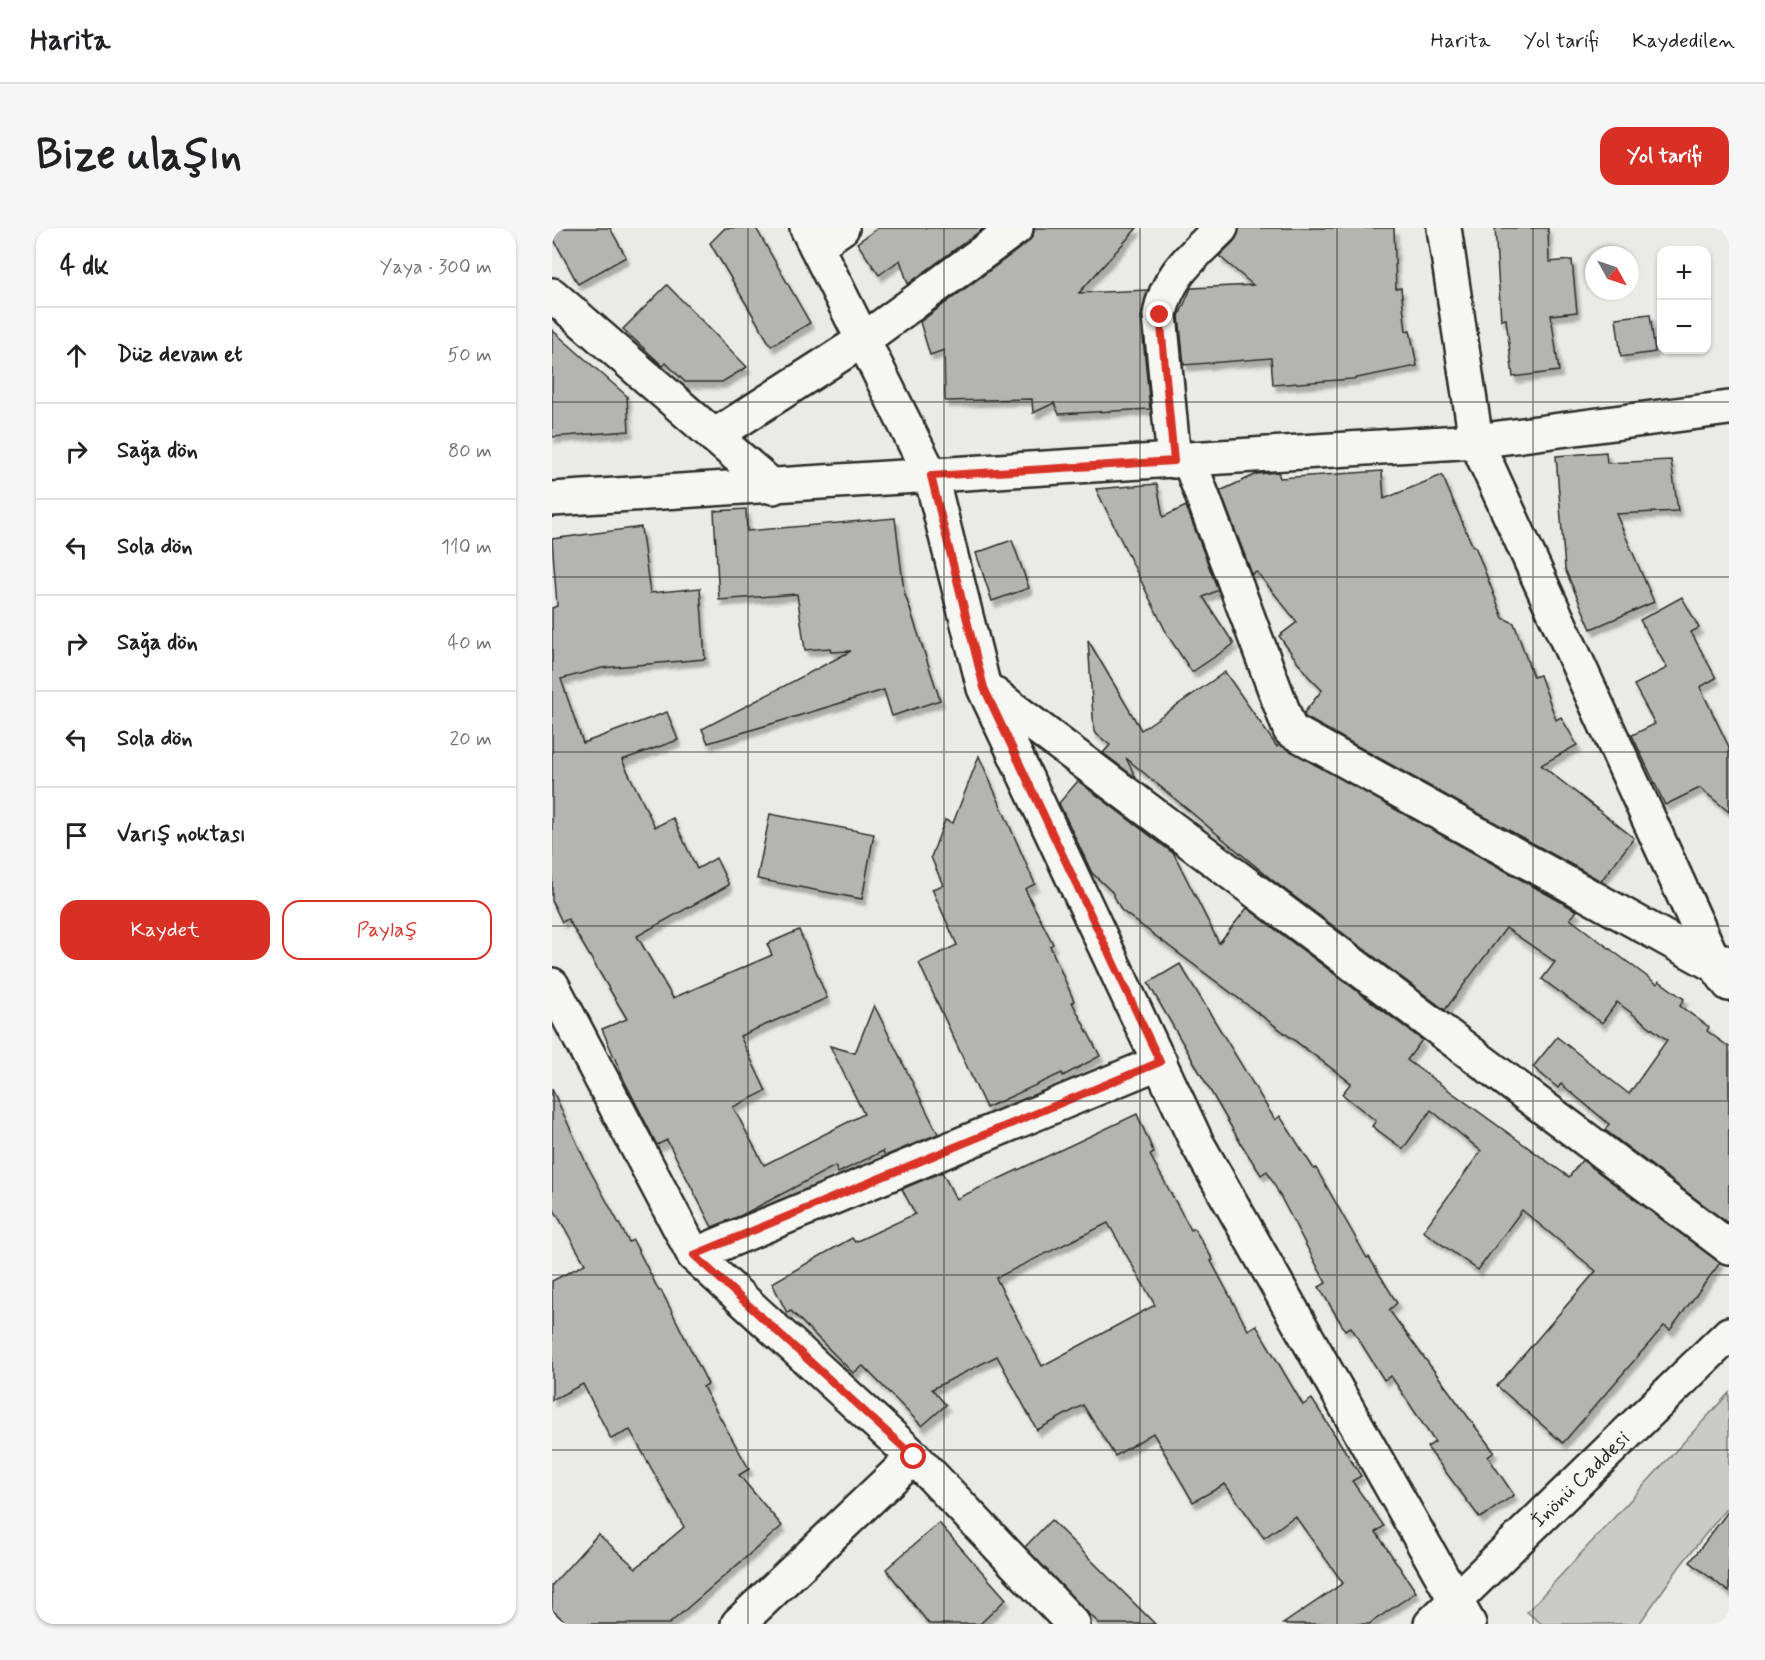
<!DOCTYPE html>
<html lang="tr">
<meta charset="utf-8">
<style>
:root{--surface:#fff;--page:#f6f6f6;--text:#202124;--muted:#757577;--line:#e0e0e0;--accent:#d93025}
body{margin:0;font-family:Mynerve,sans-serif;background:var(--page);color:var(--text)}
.controls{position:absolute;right:18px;top:18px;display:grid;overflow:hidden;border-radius:12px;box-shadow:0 2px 4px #0004}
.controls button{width:54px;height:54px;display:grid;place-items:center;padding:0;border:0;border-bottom:2px solid var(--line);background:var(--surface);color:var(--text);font:30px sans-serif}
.compass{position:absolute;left:1033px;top:18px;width:54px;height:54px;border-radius:50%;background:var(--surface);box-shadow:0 2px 4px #0004;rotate:130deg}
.stop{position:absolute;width:18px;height:18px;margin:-14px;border:4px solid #d93025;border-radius:50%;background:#fff}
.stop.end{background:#d93025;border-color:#fff;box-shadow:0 2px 6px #0008}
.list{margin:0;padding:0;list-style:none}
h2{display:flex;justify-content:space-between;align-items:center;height:78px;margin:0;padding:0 24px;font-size:26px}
h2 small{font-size:20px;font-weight:400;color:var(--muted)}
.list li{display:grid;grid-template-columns:39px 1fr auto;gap:18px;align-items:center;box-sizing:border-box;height:96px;padding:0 24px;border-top:2px solid var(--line)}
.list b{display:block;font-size:22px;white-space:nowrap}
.list em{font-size:20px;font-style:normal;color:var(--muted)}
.actions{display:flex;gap:12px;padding:18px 24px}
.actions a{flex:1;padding:14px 0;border:2px solid var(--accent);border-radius:18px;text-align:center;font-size:21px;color:var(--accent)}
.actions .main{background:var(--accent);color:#fff}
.icon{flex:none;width:33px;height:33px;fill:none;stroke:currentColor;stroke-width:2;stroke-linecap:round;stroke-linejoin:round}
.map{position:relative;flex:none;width:1177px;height:1396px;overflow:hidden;border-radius:18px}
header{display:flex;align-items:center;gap:36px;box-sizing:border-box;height:84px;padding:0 30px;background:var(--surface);border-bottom:2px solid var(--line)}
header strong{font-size:28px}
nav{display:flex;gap:33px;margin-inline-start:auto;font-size:21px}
.intro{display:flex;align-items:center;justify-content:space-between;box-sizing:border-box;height:144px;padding:0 36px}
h1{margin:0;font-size:42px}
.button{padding:15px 27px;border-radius:18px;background:var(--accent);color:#fff;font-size:21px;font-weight:700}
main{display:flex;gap:36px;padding:0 36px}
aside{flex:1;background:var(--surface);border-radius:18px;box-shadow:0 2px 4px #0004}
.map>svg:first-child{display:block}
</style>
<header>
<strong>Harita</strong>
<nav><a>Harita</a><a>Yol tarifi</a><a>Kaydedilen</a></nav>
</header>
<div class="intro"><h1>Bize ulaşın</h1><a class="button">Yol tarifi</a></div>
<main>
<aside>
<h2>4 dk<small>Yaya · 300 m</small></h2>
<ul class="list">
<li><svg class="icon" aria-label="ahead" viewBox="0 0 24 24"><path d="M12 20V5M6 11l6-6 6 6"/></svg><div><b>Düz devam et</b></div><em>50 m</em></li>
<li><svg class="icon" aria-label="right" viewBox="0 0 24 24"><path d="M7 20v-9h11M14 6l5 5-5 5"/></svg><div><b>Sağa dön</b></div><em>80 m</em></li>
<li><svg class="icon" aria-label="left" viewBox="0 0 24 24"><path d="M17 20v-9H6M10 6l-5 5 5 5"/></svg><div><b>Sola dön</b></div><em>110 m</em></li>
<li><svg class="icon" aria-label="right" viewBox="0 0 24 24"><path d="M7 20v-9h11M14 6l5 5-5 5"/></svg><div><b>Sağa dön</b></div><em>40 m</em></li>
<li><svg class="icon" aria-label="left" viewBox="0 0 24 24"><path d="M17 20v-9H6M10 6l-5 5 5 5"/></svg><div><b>Sola dön</b></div><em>20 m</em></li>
<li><svg class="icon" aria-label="arrive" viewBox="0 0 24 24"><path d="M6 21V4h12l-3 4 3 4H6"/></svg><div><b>Varış noktası</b></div></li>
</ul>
<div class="actions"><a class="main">Kaydet</a><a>Paylaş</a></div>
</aside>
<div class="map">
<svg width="1177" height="1396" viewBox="0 0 1177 1396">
<defs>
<filter id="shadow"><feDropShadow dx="3.5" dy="6" stdDeviation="1.5" flood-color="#0004"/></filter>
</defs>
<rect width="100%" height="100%" fill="#eaeae6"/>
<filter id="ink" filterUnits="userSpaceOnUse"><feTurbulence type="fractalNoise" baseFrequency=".0167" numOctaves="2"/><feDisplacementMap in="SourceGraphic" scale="12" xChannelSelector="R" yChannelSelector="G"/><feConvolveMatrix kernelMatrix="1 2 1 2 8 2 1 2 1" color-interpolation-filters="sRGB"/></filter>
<g filter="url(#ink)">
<!-- green -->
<polygon fill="#cacac7" stroke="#7a7a79" stroke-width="1.5" points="1177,1165 1177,1277 1128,1338 1087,1396 990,1396 975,1384"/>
<!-- building -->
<g fill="#b4b4b1" stroke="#2b2b2b" stroke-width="1.5" fill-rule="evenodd" filter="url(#shadow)">
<polygon points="0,0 58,0 74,29 26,56 0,8"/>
<polygon points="173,0 204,0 258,95 219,118 158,15"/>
<polygon points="326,0 432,0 356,56 348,32 327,47 305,15"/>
<polygon points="482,0 585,0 527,65 596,62 589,89 598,181 507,186 502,175 481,185 480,171 393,173 392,122 378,127 368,94 475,15 481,8"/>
<polygon points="687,0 842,0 844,61 849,60 854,103 858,102 865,138 800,151 721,157 719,130 632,137 627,88 639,60 701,57 667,28 682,13"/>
<polygon points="943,0 996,0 997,34 1020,32 1025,84 999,87 1007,143 961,149 954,91 949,92"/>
<polygon points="115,57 195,139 170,154 133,154 114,135 111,138 71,101"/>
<polygon points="1098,86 1103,124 1069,129 1064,90"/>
<polygon points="0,102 75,168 77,203 0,209"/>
<polygon points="1054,224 1055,235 1119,232 1126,283 1064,286 1102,374 1039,401 1013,341 1004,228"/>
<polygon points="830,243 832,271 890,247 921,319 923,318 951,390 962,395 981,449 988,447 1004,492 1009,489 1025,517 989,537 1082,610 1049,653 753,489 752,485 770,462 756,448 727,408 745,394 705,344 700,346 668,263 705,246 726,244 728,250"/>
<polygon points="605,256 611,289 634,278 666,362 651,369 682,416 640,444 616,408 544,261"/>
<polygon points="194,281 195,303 343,290 352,363 388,472 340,488 332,462 156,515 150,501 299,423 279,424 278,420 253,422 245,366 167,372 162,283"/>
<polygon points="89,299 98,365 148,360 153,431 50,440 9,451 31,515 115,484 126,512 70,532 103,599 121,590 145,641 164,630 177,657 85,708 121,770 220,727 215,716 247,702 275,770 188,808 214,863 181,879 212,937 312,886 278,818 303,825 322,777 386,906 333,928 331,923 286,945 283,938 190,987 160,999 115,912 105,917 72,852 50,801 75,791 16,691 10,694 0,673 0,380 5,378 0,311"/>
<polygon points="460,312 477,360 440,373 424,325"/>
<polygon points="1130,369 1147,400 1139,404 1164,450 1148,459 1177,519 1177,584 1148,560 1113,577 1080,507 1103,496 1082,457 1115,440 1088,392"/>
<polygon points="536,412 589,502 673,444 725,519 727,516 1025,683 1018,691 1105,756 1107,753 1132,771 1128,778 1157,799 1155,803 1177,819 1177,996 1053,902 1057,896 1009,856 1006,860 981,839 1005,809 1077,866 1115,812 1065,774 1050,795 990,751 1003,734 954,700 893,782 719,651 574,530 584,550 551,525 558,517 542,504"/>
<polygon points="427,528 483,656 473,661 501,716 498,718 522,773 520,774 548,828 511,848 510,845 434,880 367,735 405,717 380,661 391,657 379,629 393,592 401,595"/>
<polygon points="526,553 622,626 667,715 695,680 870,812 855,832 1017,949 1030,932 1168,1035 1118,1102 1112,1098 1011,1215 945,1158 1044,1043 970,982 926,1042 871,1003 929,923 879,882 851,921 820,898 824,893 790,866 799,855 569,682 560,664 540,645 507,575"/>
<polygon points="218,586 322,606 310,671 205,651"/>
<polygon points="628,736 723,892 728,888 762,941 764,940 815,1030 817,1029 845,1075 837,1082 942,1224 936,1229 962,1267 928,1290 875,1219 883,1214 839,1148 832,1152 799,1099 793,1102 767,1059 774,1055 715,943 709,947 688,914 596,755"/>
<polygon points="0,861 35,937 77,1014 81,1012 107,1063 109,1062 156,1156 151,1159 197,1241 187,1247 230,1298 117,1396 16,1396 0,1382 0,1357 46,1306 84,1340 132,1299 78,1202 59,1211 31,1156 0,1172 0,1053 33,1036 0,978"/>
<path d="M585 886 602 925 598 927 639 1002 642 1000 661 1032 659 1033 696 1102 704 1097 751 1177 760 1171 809 1248 800 1253 832 1298 824 1304 864 1364 817 1396H731L791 1355 743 1288 712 1310 673 1256 641 1274 601 1205 563 1228 531 1177 485 1202 445 1128 380 1161 394 1177 370 1198 311 1138 301 1145 239 1083 235 1085 220 1055 300 1010 303 1014 363 986 350 961 390 944 404 971ZM556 995 603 1077 490 1138 444 1050Z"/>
<polygon points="1177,1282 1177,1364 1138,1334"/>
<polygon points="499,1292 603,1396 548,1396 536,1385 473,1319"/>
<polygon points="387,1295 454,1371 428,1396 377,1396 334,1341"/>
</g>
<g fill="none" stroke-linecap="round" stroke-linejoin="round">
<!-- minor casing -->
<g stroke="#2b2b2b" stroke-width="38">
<g id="minor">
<polyline points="255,0 379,248 432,460 645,915 917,1396"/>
<polyline points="892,0 924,213 1164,738 1177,756"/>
<polyline points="264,18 290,0"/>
<polyline points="0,67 221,259"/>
<polyline points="162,208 311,112 464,0"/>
<polyline points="637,232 738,502 1164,738 1168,732"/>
<path d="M622 233 608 87C614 48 643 26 669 0"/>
<polyline points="0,271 924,213 1177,180"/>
<polyline points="436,462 1177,1019"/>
<polyline points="0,757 142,1027 362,1229 521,1396"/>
<polyline points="142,1027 608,834"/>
<polyline points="186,1396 362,1229"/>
<path id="s1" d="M879 1396 1177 1106"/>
</g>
</g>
<!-- minor -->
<use href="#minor" stroke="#f6f6f2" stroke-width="33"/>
</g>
</g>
<g fill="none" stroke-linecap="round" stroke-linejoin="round" filter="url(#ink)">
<!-- route -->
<polyline stroke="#d93025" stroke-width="8" points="362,1229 142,1027 608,834 432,460 379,248 622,233 608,87"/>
</g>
<!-- grid -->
<path fill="none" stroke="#2b2b2b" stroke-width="1.5" stroke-opacity="0.55" d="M196 0V1396M392 0V1396M588 0V1396M785 0V1396M981 0V1396M0 174H1177M0 349H1177M0 524H1177M0 698H1177M0 873H1177M0 1047H1177M0 1222H1177"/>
<g text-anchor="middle" stroke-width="4.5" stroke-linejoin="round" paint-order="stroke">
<!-- street labels -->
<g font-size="21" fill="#2b2b2b" stroke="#f6f6f2">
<text dy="7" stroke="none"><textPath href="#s1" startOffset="208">İnönü Caddesi</textPath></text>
</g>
</g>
</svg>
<div class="controls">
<button>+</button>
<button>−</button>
</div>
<svg class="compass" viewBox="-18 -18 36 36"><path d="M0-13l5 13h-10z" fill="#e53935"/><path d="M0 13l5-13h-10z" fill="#757577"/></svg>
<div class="stop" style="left:362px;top:1229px"></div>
<div class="stop end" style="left:608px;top:87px"></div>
</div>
</main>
